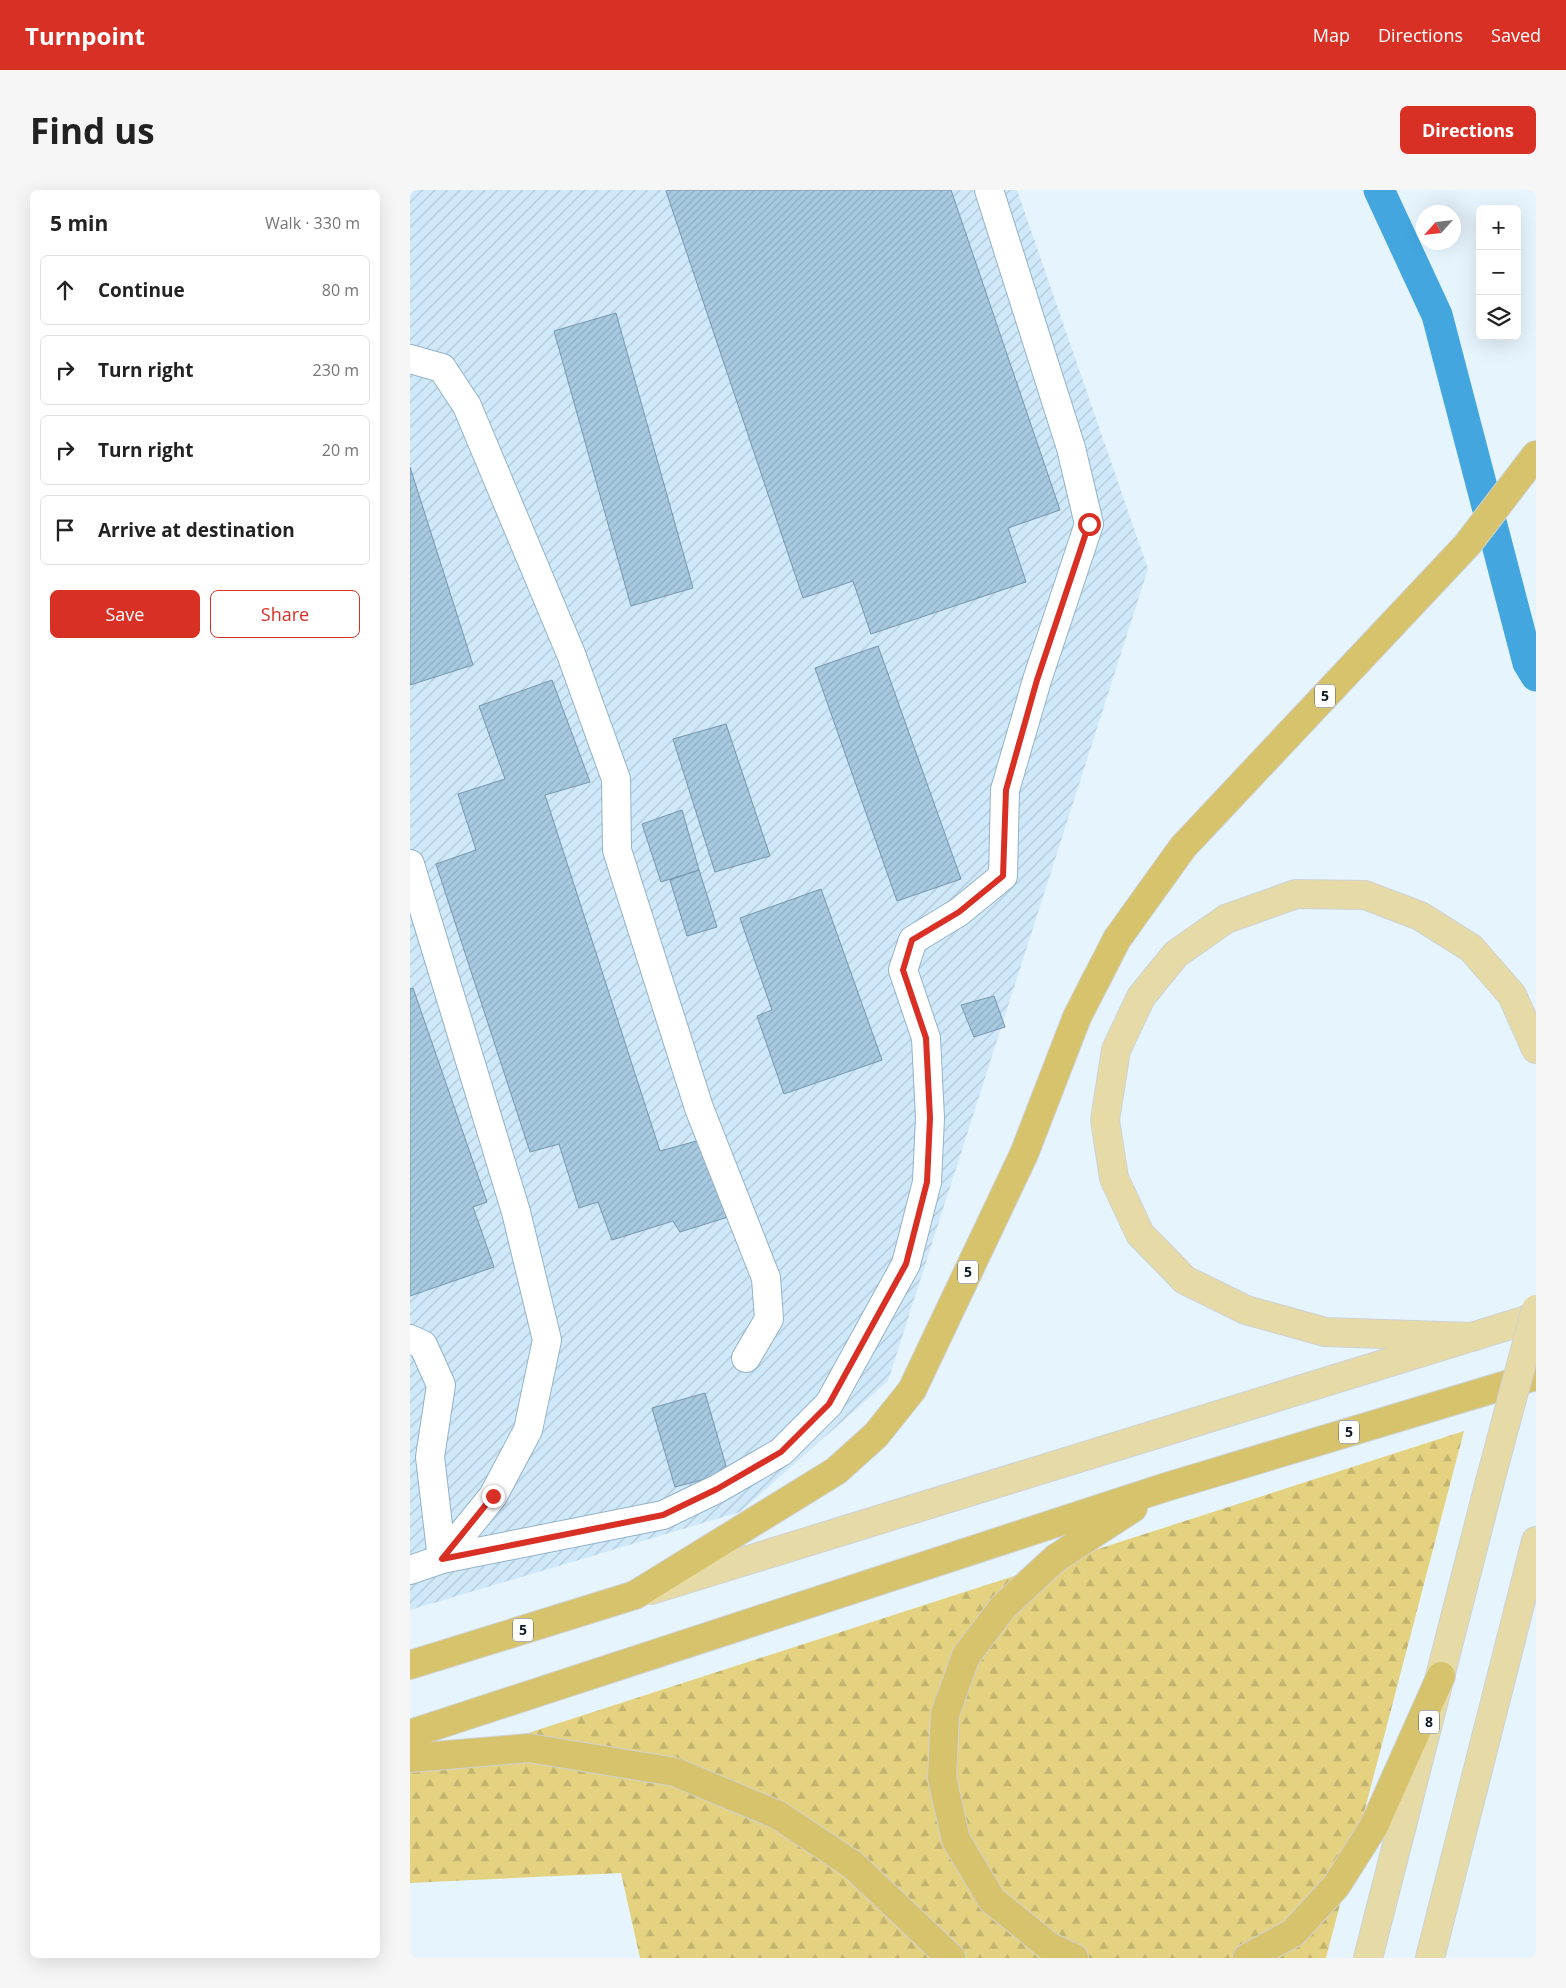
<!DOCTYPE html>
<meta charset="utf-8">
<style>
:root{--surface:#fff;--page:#f6f6f6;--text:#222;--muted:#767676;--line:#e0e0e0;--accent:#d93025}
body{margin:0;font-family:"Open Sans",sans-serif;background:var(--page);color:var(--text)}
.controls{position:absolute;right:15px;top:15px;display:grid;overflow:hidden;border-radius:8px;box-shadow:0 5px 20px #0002}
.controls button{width:45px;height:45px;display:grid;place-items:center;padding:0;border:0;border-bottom:1px solid var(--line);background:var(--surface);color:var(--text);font:25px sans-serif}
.compass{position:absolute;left:1006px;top:15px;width:45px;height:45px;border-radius:50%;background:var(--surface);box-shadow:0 5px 20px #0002;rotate:243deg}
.stop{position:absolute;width:15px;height:15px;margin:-11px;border:4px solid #d93025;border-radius:50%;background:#fff}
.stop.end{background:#d93025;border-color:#fff;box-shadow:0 1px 5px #0008}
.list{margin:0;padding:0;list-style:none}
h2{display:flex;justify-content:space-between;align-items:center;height:65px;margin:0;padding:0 20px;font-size:21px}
h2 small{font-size:16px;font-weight:400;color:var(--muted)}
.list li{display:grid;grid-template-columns:32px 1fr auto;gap:15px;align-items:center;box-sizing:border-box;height:70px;margin:0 10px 10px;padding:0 10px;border:1px solid var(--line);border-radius:8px}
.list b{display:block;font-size:19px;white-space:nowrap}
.list em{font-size:16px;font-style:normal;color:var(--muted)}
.actions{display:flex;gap:10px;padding:15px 20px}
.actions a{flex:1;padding:11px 0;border:1px solid var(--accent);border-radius:8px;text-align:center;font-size:18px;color:var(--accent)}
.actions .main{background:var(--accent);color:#fff}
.icon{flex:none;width:28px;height:28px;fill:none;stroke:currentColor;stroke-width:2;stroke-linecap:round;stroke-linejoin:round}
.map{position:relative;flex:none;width:1126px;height:1768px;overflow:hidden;border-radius:8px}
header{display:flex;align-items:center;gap:30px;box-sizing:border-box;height:70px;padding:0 25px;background:var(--accent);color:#fff}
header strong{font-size:24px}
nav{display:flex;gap:28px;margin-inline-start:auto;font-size:18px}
.intro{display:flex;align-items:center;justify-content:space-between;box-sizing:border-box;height:120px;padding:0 30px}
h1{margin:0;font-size:35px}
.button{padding:12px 22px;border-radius:8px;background:var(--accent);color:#fff;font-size:18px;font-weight:700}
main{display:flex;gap:30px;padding:0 30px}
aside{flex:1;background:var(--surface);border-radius:8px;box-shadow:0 5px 20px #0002}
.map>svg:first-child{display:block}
</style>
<header>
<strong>Turnpoint</strong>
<nav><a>Map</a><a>Directions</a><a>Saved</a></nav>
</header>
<div class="intro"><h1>Find us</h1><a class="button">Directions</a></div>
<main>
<aside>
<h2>5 min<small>Walk · 330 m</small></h2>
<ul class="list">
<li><svg class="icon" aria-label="ahead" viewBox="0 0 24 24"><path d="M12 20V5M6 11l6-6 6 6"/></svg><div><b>Continue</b></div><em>80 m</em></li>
<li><svg class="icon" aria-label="right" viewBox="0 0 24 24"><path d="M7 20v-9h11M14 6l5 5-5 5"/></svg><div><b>Turn right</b></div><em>230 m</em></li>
<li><svg class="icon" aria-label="right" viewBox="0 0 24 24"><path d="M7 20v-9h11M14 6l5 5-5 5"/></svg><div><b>Turn right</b></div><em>20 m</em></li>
<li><svg class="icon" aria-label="arrive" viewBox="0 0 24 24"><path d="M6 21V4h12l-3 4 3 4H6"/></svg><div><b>Arrive at destination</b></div></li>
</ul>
<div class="actions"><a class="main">Save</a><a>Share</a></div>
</aside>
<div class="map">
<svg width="1126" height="1768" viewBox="0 0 1126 1768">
<defs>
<pattern id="industrial-furrows" width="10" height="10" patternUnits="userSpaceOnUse" patternTransform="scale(1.25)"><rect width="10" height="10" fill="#d0e9fa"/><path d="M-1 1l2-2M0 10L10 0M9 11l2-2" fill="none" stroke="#b1c7d6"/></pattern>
<pattern id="forest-firs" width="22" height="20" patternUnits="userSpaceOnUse" patternTransform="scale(1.25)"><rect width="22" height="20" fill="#e4d281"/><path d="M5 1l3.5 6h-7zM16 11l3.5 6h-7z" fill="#c2b46f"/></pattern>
<pattern id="building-hatch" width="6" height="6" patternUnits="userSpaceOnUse" patternTransform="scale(1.25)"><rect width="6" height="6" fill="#a7cae1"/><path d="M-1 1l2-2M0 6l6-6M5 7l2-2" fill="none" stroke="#8fadc1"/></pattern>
</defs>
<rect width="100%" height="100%" fill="#e6f4fd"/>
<!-- industrial -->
<polygon fill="url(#industrial-furrows)" points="0,0 607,0 738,379 478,1191 330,1322 0,1420"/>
<!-- forest -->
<polygon fill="url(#forest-firs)" points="1054,1241 916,1768 230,1768 211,1683 0,1693 0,1581"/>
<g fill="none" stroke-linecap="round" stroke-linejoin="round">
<!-- canal -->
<polyline stroke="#43a6df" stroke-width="31" points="969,0 1027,125 1118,473 1126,486"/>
</g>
<!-- building -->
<g fill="url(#building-hatch)" stroke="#7596ad">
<polygon points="259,0 541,0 650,320 598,338 616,392 461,444 443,391 393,408 256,1"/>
<polygon points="206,123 283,398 221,416 144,141"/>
<polygon points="0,277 63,475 0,495"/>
<polygon points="468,456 551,689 487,711 405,478"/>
<polygon points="142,490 180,592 135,605 250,961 294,949 318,1027 270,1042 263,1031 202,1050 188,1012 169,1018 149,954 120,962 26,674 66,660 48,604 95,589 69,516"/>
<polygon points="316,534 360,666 305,682 263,549"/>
<polygon points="272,620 289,680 251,692 232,634"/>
<polygon points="289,680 307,737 277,746 260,690"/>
<polygon points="411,699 472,870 374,904 347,826 362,820 330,728"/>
<polygon points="3,798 77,1012 63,1017 84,1077 0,1106 0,799"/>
<polygon points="584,806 595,837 564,847 551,815"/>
<polygon points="295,1203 318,1283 265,1297 242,1218"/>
</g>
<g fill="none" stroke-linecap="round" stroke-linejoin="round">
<!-- minor casing -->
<g stroke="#91b3c9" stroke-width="30">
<g id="minor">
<polyline points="0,169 32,178 57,216 161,464 206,589 207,660 289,918 356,1088 359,1129 336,1168"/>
<polyline points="0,674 106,1022 137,1150 118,1240 83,1306 32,1369 20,1267 31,1195 13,1155 0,1149"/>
<polyline points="0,1380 32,1369 253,1325 307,1299 371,1262 419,1214 496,1074 517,992 520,928 516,848 493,780 503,750 549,722 593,686 595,600 627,490 679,334 661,258 579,0"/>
</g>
</g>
<!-- major casing -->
<g stroke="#cfd1d3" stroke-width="30">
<g id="major">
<polyline points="1061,1147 915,1142 836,1120 775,1090 730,1044 704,988 695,930 706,860 731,807 766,764 816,729 886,704 955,705 1010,726 1061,758 1102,805 1126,859"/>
<polyline points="241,1400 1126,1127"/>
<polyline points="958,1768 1079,1295"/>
<polyline points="1020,1768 1126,1351"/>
</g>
</g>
<!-- highway casing -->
<g stroke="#cfd1d3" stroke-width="30">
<g id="highway">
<polyline points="0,1475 225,1405 426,1281 466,1245 502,1200 614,964 667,827 707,749 773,657 1057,355 1126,265"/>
<polyline points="0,1544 753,1298 1126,1186"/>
<polyline points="0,1568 119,1558 265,1582 368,1625 443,1675 541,1768"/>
<polyline points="664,1768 640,1757 582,1710 546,1650 532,1588 535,1524 556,1466 593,1417 646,1368 723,1318"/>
<polyline points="837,1768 883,1743 926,1696 964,1636 1031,1486"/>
</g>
</g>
<!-- minor -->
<use href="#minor" stroke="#fff" stroke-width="28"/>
<!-- major -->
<use href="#major" stroke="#e6dba6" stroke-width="28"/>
<!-- highway -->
<use href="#highway" stroke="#d6c36b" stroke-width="28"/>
<!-- major-bridge casing -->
<g stroke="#cfd1d3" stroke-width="30" stroke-linecap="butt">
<polyline id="major-bridge" points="1079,1295 1126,1119"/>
</g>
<!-- major-bridge -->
<use href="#major-bridge" stroke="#e6dba6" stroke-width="28"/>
</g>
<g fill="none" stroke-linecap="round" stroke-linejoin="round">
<!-- route -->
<polyline stroke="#d93025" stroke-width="6" points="83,1306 32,1369 253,1325 307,1299 371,1262 419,1214 496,1074 517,992 520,928 516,848 493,780 502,750 549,722 593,686 596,600 627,490 679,334"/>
</g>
<g text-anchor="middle" stroke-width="4" stroke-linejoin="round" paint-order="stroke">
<!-- shield labels -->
<g fill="#fff" stroke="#565f65" stroke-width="1">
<rect x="905" y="494.5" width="20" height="23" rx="4"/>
<rect x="548" y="1070.5" width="20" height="23" rx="4"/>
<rect x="929" y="1230.5" width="20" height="23" rx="4"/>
<rect x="103" y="1428.5" width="20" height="23" rx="4"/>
<rect x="1009" y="1520.5" width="20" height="23" rx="4"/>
</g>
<g font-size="14" font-weight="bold" fill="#0e1b23">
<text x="915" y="511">5</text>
<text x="558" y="1087">5</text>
<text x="939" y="1247">5</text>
<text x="113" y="1445">5</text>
<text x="1019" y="1537">8</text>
</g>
</g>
</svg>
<div class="controls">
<button>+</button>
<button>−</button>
<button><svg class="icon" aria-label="layers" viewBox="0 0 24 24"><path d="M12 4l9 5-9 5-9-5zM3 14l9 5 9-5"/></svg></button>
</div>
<svg class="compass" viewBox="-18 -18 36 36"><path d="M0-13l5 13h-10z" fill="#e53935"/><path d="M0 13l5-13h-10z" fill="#767676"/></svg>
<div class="stop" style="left:679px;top:334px"></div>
<div class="stop end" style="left:83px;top:1306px"></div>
</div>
</main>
